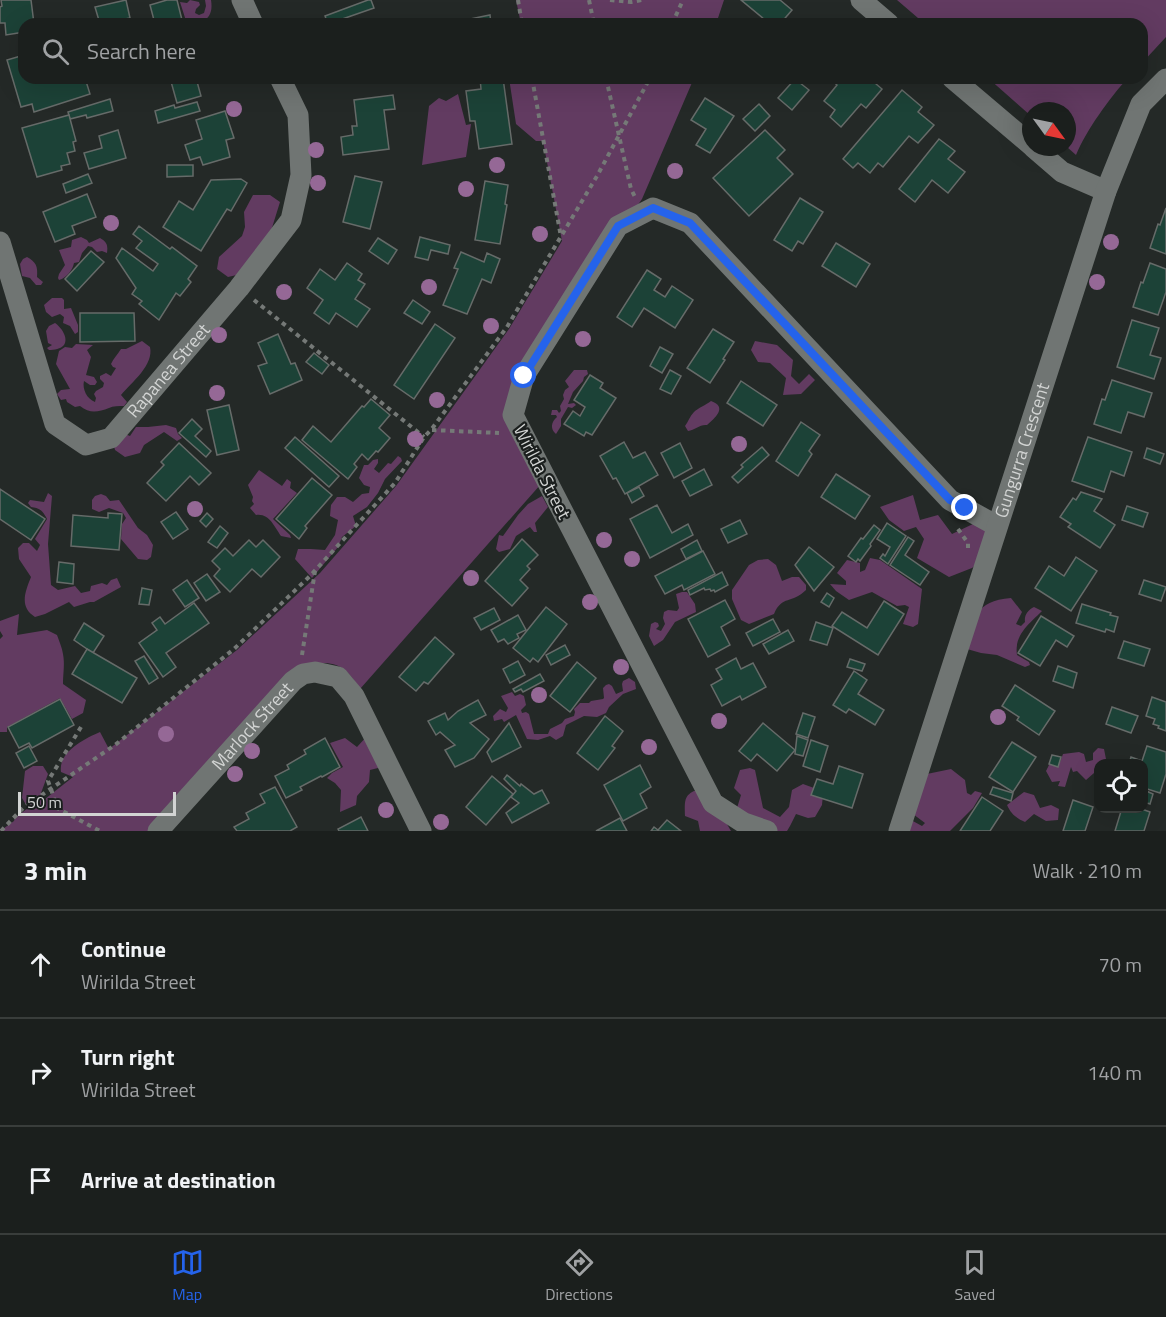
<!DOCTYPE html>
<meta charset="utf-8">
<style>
:root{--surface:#1b1f1d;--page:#242726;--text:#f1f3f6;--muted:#a0a2a4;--line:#393d3b;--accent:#2563eb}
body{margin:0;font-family:"Titillium Web",sans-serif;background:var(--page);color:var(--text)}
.controls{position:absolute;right:18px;bottom:18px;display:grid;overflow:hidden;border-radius:12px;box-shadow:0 6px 24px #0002}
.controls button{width:54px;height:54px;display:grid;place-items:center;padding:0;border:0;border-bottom:2px solid var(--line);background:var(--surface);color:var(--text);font:30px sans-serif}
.compass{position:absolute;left:1022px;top:102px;width:54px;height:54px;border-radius:50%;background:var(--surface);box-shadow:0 6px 24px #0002;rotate:123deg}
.scale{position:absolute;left:18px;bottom:15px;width:158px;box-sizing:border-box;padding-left:6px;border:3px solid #d2d4d3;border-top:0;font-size:16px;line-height:21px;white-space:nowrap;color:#d2d4d3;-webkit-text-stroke:4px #1b1f1e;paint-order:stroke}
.stop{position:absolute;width:18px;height:18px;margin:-14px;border:4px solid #2563eb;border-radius:50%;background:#fff}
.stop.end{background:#2563eb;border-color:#fff;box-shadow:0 2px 6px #0008}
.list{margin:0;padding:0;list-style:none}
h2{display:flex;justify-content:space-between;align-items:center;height:78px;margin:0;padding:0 24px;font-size:26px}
h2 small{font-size:20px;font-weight:400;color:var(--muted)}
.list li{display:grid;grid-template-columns:39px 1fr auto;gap:18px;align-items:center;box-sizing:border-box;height:108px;padding:0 24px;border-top:2px solid var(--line)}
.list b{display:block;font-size:22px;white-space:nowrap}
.list p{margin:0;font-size:20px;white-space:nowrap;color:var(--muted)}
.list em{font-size:20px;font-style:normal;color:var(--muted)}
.icon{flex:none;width:33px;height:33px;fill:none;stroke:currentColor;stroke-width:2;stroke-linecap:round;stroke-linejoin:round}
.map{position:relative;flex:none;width:1166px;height:831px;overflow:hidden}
.search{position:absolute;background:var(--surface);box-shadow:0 6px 24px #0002;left:18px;right:18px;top:18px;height:66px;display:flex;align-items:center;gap:15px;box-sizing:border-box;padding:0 21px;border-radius:18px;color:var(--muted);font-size:22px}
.sheet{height:402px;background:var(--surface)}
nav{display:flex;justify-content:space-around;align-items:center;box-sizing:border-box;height:84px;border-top:2px solid var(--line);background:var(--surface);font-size:16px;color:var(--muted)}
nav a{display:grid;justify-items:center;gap:3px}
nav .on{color:var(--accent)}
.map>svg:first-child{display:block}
</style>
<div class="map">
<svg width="1166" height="831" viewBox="0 0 1166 831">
<rect width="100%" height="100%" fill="#242927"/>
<!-- green -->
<g fill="#623b61">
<path d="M190 0 199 2 200 5 196 9 195 13 199 15 204 13 206 6 205 0H211C214 18 204 24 187 24L180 2 187 3Z"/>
<polygon points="516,0 724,0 716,24 521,24"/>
<polygon points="897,0 1166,0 1166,37 1142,63 1142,24 925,24"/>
<path d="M509 78H694L642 199 520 373 507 416 541 484 360 689C344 664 336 661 307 664L149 831H0L14 821 15 818 28 808 22 798 25 771 33 766H43L48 774 41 793 45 799 73 777 61 772C58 752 84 739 100 732L109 749 237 650 320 573 396 486 509 329 562 241 543 141H536L516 124Z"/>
<path d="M988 78H1128C1110 97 1086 131 1076 155L1067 147V111H1031V116Z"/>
<polygon points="458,94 466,125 471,124 466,157 422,165 429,106 439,98 446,101"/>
<polygon points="253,195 270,195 280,202 271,231 241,274 228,277 217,269 219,257 242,236 245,227 244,212"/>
<path d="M81 237 87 240 89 243 100 238C107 242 108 245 107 253L102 251 97 252 92 247 88 246 82 253 79 262 74 263C73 269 67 278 59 280L58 278 59 274 65 265 59 250 71 247 72 240Z"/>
<path d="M27 257C36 262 38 266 37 277L43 282 41 285H36L30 278 22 276 20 264 23 259Z"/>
<polygon points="52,298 62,298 64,300 64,309 71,308 78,325 78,332 75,334 70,326 63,323 64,317 60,314 52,317 46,312 44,305"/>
<path d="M55 323C61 327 69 338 64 345 61 349 54 350 49 350L47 348 52 345 48 343 46 331 49 326Z"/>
<path d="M142 341 150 347C154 365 132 382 121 395L127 402 124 406C119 406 113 406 109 408 98 412 90 414 80 406L75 407 67 402 66 399 61 400 57 394 61 390 70 389 56 364 59 351 65 347 72 348 76 344 93 345 87 350 91 357 86 375 94 377 97 382 95 385H90L84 381C82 389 87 399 95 402L96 398 94 394 96 391 103 387 104 383 100 379V376L106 373 111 376 116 368 113 367 111 364C113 359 118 354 121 349H126Z"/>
<polygon points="755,341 777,345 793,360 791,376 799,384 809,374 815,380 801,394 783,395 786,378 770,363 758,362 751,350"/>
<path d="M574 370H587L588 374 584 377 583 381 573 392 568 404 574 403 576 405 572 408 568 407 561 419V426L556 434C550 429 551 422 557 417L556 415H551L552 410H557L559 413 561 411 560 406 564 399 563 395 565 390 569 387 565 381Z"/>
<path d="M711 401C728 407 715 418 707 425 700 424 695 430 688 431L685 426C688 422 690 416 694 412 698 408 706 405 711 401Z"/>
<polygon points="166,425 176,428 178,434 182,438 177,441 164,432 144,445 140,453 125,457 115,450 113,442 122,433 130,436 136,427 148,427"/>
<polygon points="398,456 401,458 402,461 385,479 378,493 367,507 353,516 356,526 342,537 338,547 312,578 295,559 298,549 311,549 325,550 335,535 338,520 330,516 331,505 337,497 345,497 353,502 362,494 369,493 370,487 364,485 359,478 364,465 368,465 373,460 378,459 378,463 374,469 379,473 388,463 391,464"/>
<path d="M259 470 282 486 287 479 291 482 290 488 297 493 273 519 290 535 291 538 281 536C274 526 269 513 256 515L250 508 254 504 252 501 253 497 248 485Z"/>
<path d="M48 493 52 496 48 544 51 585 58 590 75 586 81 593 90 591 91 586 102 583 107 585 111 580 117 578 121 587 94 602H90L74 607 69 602 45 614 35 617C19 607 25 592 31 577L19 559 18 548 23 543H29L37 551 40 545 35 539 47 519C43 511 40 508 31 507L28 503 30 500 44 502Z"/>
<polygon points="101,494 106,496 110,501 119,500 138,528 147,535 153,545 151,557 147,560 138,559 121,539 122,524 126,518 123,513 109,508 99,512 92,509 92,500 95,496"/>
<polygon points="913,495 920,520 938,515 952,534 998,512 984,558 972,568 949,577 917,558 924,539 916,527 904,531 889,520 880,507"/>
<polygon points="542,496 548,507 535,523 537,532 534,532 530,527 516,536 510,549 499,552 496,549 499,535 503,536 518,515 528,504"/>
<polygon points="870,558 880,560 922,589 918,624 913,627 903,624 909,607 905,605 897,606 872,592 849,600 836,591 830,584 846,585 846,581 837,573 847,560 860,563 860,572 865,570"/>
<path d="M768 559 776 565 782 581 792 577H799L806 585V590C792 604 782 595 774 614L749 624 741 620 732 599V590L749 565 758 560Z"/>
<polygon points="682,592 687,592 695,604 696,612 675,622 663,640 654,646 649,636 651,624 655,622 658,623 659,626 656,629 661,631 665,624 663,618 664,612 668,610 677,611 679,608 676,594"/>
<path d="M1011 598 1022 612 1016 624 1021 626 1025 622C1024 615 1028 610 1034 607L1042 611C1029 624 1014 635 1017 655L1029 662 1030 665 1025 667 997 655 981 653 967 649C975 618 974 601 1011 598Z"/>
<path d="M19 614 17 635 47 630 57 635C59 641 62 647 63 654 65 664 63 674 63 684L86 700 83 713 72 719 60 698 7 727V732H0V639L3 636 0 631V621Z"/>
<polygon points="629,678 635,682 636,689 623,694 609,707 606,713 597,717 584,716 566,725 563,736 556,740 550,736 538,740 527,739 516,715 504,722 502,719 494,721 493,716 500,709 506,712 508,708 501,696 512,692 515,696 520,694 524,696 526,705 521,710 522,713 526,712 529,714 534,734 548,734 550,729 562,723 565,719 574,716 575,712 574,709 580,703 589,703 591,701 603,699 604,698 603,688 606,685 609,684 612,686 616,694 623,691 622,684 623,681"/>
<polygon points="368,735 378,761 378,768 370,770 369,782 357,796 356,805 340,812 341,790 335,783 327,778 332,773 343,767 330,743 345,738 357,747"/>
<polygon points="1098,748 1104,749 1106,759 1098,764 1094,773 1086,780 1077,771 1073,772 1071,767 1065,787 1058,786 1060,781 1052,782 1046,771 1049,765 1060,762 1063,754 1079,752 1084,754 1086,762 1093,760 1093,753"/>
<polygon points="750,768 755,770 763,808 780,817 789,807 792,790 803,784 814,788 823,794 822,805 815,817 808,818 796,814 790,826 787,831 745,831 737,808 741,795 734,788 740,770"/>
<polygon points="951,769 965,780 967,793 971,795 975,791 982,793 973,808 950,831 898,831 911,820 922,826 925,823 913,814 922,775"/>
<path d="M694 791H702L724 819 731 831H700L698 821 685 816C685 804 683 796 694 791Z"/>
<path d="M1024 792 1034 795 1040 808 1051 805 1059 809 1058 820 1046 821 1034 814 1025 822C1016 818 1011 814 1007 805Z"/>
</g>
<!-- building -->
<g fill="#1c4237" stroke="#666b69" stroke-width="1.5">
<polygon points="1,0 31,0 34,24 24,24 24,32 6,35 5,23 0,23 0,7 2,6"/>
<polygon points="126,0 130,18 100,24 95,7"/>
<polygon points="167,0 177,0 183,24 155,24 150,5"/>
<polygon points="368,0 371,0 374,8 328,24 325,16"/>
<polygon points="741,0 780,0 792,10 780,24 770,24"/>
<polygon points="490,15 491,24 460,24 460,21"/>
<polygon points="24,55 24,78 85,78 90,94 34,112 32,104 21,107 7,60"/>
<polygon points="170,78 196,78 201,96 177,103"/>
<polygon points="480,78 503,78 512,144 479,149 475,121 470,121 466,91 481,89"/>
<polygon points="869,78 882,89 866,108 861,104 841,127 830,117 835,110 824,101 837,85 830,79"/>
<polygon points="795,79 809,90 792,110 778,98"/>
<polygon points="902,90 922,107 918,112 934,125 918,143 909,136 883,167 878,163 870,173 858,163 853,168 843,159"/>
<polygon points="393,95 395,109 384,110 389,149 343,155 341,137 353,135 352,126 357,126 354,100"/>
<polygon points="705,98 734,116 710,153 696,145 706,129 691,120"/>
<polygon points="110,99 113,111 87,118 86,115 70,119 68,112"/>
<polygon points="197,102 200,111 158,123 155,111 174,105 175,108"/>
<polygon points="759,104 770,116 755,131 743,119"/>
<polygon points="225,111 234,138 226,140 230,157 203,165 200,157 190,160 185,145 202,139 196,120"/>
<polygon points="69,115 76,141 73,142 75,151 67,153 70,164 61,166 62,170 37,177 22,128"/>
<polygon points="118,130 126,158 89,169 84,153 102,148 99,136"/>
<polygon points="765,130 785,150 777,158 793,174 749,216 713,178"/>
<polygon points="939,139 955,151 948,159 965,172 948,193 932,180 915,202 899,189"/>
<polygon points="167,165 193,165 193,176 167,177"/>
<polygon points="88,174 92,183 66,193 63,184"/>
<polygon points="355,176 382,182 370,229 343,222"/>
<polygon points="241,179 247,183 231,211 227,209 201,251 163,227 179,201 193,210 211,180"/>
<polygon points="485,181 508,185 505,204 507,205 500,244 475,240"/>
<polygon points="87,194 96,217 72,226 75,234 55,242 43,212"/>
<polygon points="800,198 823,212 803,244 798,241 792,251 774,240"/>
<polygon points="1166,208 1166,254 1150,248 1158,224 1160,225"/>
<polygon points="139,226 170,249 172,247 197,266 188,279 191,282 180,296 176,293 159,320 139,304 142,301 132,294 136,288 116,258 122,248 153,271 158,264 136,248 142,241 133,234"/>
<polygon points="420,237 450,245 448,254 431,250 428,260 415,257"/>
<polygon points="378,238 397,250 388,264 369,251"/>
<polygon points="836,243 870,264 856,287 822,266"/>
<polygon points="91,251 104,262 77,291 65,279"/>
<polygon points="461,252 484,262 487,253 500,259 491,283 482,279 467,314 443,305 458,269 454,268"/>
<polygon points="347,263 362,274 358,280 365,284 355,299 370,309 357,327 336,313 329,324 314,313 323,300 307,288 320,269 335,280"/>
<polygon points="1150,263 1166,269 1166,292 1158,315 1133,307 1141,282 1143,283"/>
<polygon points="647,270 661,279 654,290 665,297 672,286 693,300 675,328 644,308 632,327 617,317"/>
<polygon points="413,300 430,312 422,324 404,313"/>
<polygon points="80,313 134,313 135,341 80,342"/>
<polygon points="1132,320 1159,328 1150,355 1161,358 1154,379 1117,367"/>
<polygon points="435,324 455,338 414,399 394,385"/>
<polygon points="713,329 734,342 723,359 725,360 710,383 687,368"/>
<polygon points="278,334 291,364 295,363 302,380 270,394 258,366 267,363 258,343"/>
<polygon points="660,347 673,354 662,373 650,366"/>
<polygon points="314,353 329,365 322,374 306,362"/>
<polygon points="670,370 681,376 671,394 660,389"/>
<polygon points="590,375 603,383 600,388 616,398 592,435 586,432 584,436 564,424 573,411 580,416 585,407 574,400"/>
<polygon points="1112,380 1152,393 1144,417 1128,412 1121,433 1094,424 1102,399 1105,400"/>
<polygon points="741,381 777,405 763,426 727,403"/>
<polygon points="371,399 390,415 379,428 390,438 378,452 376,451 368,460 362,454 354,464 357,467 348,479 302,440 313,426 331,442 362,406 364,407"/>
<polygon points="229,405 239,450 217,455 207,410"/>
<polygon points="192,419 202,429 195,436 211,451 206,457 179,433"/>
<polygon points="801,422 820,435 809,451 812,454 798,476 776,461"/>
<polygon points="295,437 339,476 329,487 285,448"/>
<polygon points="1088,437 1132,452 1124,476 1111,471 1104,492 1072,481"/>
<polygon points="624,442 633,458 645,452 658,475 625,494 616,478 613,479 600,456"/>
<polygon points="179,443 211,473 199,485 190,476 166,501 147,483 164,465 161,462"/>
<polygon points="680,443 692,468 674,478 661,453"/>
<polygon points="762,447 769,455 738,483 732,477 743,467 741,465"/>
<polygon points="1147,448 1164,454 1160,464 1144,458"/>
<polygon points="704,469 712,485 690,496 682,481"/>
<polygon points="836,474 870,496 855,519 821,497"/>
<polygon points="312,478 332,495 305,526 307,528 299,539 276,519"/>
<polygon points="639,487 644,496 632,503 627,493"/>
<polygon points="0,489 45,519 31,540 0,519"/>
<polygon points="1081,492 1102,499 1094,511 1115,525 1100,548 1068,527 1071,524 1060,517 1073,498 1076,500"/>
<polygon points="657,505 672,533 688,524 693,535 650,558 630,519"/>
<polygon points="1127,506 1148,513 1143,527 1122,520"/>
<polygon points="176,512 188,529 173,539 161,522"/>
<polygon points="108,513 122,514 119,550 71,546 73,515 108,518"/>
<polygon points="207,513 213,519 206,527 200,521"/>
<polygon points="740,520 747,534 728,543 721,529"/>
<polygon points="887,523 906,536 888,564 880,558 883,554 885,556 890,547 877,539"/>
<polygon points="874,525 880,530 870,544 871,546 860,561 858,559 856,562 848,556 861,538 863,539"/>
<polygon points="220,526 228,533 217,548 208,542"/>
<polygon points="908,537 914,541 905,555 929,572 920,585 890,565"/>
<polygon points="522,539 538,555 527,566 530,569 520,580 528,588 512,606 485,581"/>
<polygon points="249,540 256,547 263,540 280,557 261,577 252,569 230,592 214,576 220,569 212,561 225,548 233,556"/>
<polygon points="697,540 702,551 686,559 681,549"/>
<polygon points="809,547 834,567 814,591 795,565"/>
<polygon points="703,551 715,574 684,590 682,585 665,594 655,576"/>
<polygon points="1076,557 1097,571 1071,611 1035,588 1049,566 1064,576"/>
<polygon points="59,562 74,564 73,584 57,582"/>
<polygon points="722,572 728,585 715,592 714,590 711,591 710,589 705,590 704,588 690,595 688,590"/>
<polygon points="207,574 220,592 206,601 194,583"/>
<polygon points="187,580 199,598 185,607 173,590"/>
<polygon points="1144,580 1166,587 1161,601 1139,594"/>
<polygon points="142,588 152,590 149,605 139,604"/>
<polygon points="827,593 834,598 829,607 821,602"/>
<polygon points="725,600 735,619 721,627 730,645 708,657 688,619"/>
<polygon points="884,601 904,614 878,655 832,626 842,612 867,628"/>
<polygon points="194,603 209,623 166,653 176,667 163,677 139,643 157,630 152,623 160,617 165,624"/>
<polygon points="1082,604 1111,613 1110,615 1118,617 1114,632 1106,629 1105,632 1076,623"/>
<polygon points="546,607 567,624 538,662 533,658 530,662 513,648"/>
<polygon points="494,608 500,620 481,630 474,618"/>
<polygon points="518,615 526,630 517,634 519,638 508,644 504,639 498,642 491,630"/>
<polygon points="1041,616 1074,636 1067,647 1056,640 1040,666 1018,653"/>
<polygon points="773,619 780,632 753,646 746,633"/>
<polygon points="816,622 833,628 827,645 810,640"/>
<polygon points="84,623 104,636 93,653 74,640"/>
<polygon points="788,630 794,641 769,654 763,644"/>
<polygon points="435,637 454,654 428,684 424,682 416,691 399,677"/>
<polygon points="1124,641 1150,649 1144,666 1118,658"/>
<polygon points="565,645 570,655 551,665 546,655"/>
<polygon points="87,649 137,678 122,703 72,674"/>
<polygon points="144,656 158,678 149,684 135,661"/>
<polygon points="736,658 741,669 753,663 766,687 742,700 740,696 722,706 711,685 722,679 716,669"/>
<polygon points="850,659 865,664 862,671 847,667"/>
<polygon points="518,661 525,675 510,683 503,669"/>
<polygon points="577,662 596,678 570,712 550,696"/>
<polygon points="1058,666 1077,673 1073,688 1053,681"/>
<polygon points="854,671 867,680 858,694 884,710 875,725 849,709 846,713 833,705"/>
<polygon points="540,674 544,681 523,692 521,689 515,692 513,689"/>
<polygon points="1015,685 1055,711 1039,735 1017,720 1019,717 1002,706"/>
<polygon points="1152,697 1166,702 1166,731 1158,728 1159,726 1153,724 1155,719 1146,716"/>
<polygon points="60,699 74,725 32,748 29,743 19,748 8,727"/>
<polygon points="478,700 486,715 470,723 489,739 474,758 455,767 445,750 455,745 440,732 436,735 428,721 445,713 448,720 458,711"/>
<polygon points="1112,707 1138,716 1131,733 1106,724"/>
<polygon points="803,713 815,717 808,738 796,734"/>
<polygon points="605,716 623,731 612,746 615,748 598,770 577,753"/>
<polygon points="509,723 521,747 492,762 487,752"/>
<polygon points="763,723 795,750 777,771 757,754 751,761 739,751"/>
<polygon points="797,736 808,740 803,756 795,754"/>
<polygon points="325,738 340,767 322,777 321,776 300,787 302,790 286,798 275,776 289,769 287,765 306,754 304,750"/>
<polygon points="811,740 828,746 820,772 803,766"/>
<polygon points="1012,742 1036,757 1013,792 989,777"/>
<polygon points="29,746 37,761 24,768 16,753"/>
<polygon points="1147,746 1166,752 1166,774 1160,793 1144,788 1144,764 1129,764 1131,757 1142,761"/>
<polygon points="1052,755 1061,757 1058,767 1049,764"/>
<polygon points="640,765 651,787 640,794 647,808 623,821 604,785"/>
<polygon points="839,766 863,774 852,808 811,795 817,779 833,784"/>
<polygon points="507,775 520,786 521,784 534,794 542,790 549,803 512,823 506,813 519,803 511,797 516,791 504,779"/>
<polygon points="492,776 513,794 486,825 466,807"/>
<polygon points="275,787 297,827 290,831 237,831 234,827 249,819 246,813 265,803 260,794"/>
<polygon points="993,787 1013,793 1011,801 990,794"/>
<polygon points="1144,790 1153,794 1150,804 1144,802"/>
<polygon points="982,797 1003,811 990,831 960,831"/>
<polygon points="1073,800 1093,807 1085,831 1063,831"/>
<polygon points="1122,808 1139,808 1150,812 1144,831 1115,831"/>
<polygon points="361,817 368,831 339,831 338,829"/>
<polygon points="620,818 627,831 596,831"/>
<polygon points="667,820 681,831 651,831 654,827 658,830"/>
</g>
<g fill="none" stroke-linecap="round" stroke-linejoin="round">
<!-- path -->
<g stroke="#757977" stroke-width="4" stroke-dasharray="4.5 4.5" stroke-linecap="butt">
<polyline points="518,0 522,24"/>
<polyline points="589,0 594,24"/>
<polyline points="610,0 631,2 642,0"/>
<polyline points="672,24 683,0"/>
<polyline points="532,78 561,237"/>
<polyline points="606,78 631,189 635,197"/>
<polyline points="254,300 424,437"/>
<polyline points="432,430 499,433"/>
<polyline points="958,529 968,543 968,548"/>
<polyline points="302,655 315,571"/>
<polyline points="81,727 48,781 51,789 57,808 100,831"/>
<polyline points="1,831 24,807 115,745 234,649 310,576 395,483 424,437 431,430 507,327 597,176 650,78"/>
</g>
<!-- minor -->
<g stroke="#707573" stroke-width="21">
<polyline points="242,0 253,24"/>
<polyline points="861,0 889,24"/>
<polyline points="952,78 1031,145"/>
<polyline points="1033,147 1062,172 1106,191"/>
<path id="s1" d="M0 242 55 424 86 445 111 438 239 288 291 220 301 175 298 115 280 78"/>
<path id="s2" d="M158 831 293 681 303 674 315 672 338 677 354 696 421 831"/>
<polyline points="767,831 744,823 713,803 513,415 524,376 618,226 653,208 690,223 950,500 997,526"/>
<path id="s3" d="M899 831 1106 191 1141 104 1166 79"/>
</g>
</g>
<!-- trees -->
<g fill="#956896">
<circle cx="234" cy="109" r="8"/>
<circle cx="316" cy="150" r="8"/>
<circle cx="497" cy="165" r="8"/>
<circle cx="675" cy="171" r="8"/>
<circle cx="318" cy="183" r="8"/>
<circle cx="466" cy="189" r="8"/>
<circle cx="111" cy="223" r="8"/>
<circle cx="540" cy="234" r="8"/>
<circle cx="1111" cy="242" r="8"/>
<circle cx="1097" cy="282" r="8"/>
<circle cx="429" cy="287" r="8"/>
<circle cx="284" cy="292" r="8"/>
<circle cx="491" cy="326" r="8"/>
<circle cx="219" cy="335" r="8"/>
<circle cx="583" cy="339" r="8"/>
<circle cx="217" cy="393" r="8"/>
<circle cx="437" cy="400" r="8"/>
<circle cx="415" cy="439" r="8"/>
<circle cx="739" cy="444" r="8"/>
<circle cx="195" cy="509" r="8"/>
<circle cx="604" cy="540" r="8"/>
<circle cx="632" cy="559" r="8"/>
<circle cx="471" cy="578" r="8"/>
<circle cx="590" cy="602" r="8"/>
<circle cx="621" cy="667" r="8"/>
<circle cx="539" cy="695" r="8"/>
<circle cx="998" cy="717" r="8"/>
<circle cx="719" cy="721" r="8"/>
<circle cx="166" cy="734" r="8"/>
<circle cx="649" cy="747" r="8"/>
<circle cx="252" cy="751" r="8"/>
<circle cx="235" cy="774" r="8"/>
<circle cx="386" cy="810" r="8"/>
<circle cx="441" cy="822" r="8"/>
</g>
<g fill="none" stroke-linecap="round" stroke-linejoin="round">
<!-- route -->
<polyline stroke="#2563eb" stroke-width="8" points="524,376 618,226 653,208 690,223 950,500 965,508"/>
</g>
<g text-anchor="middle" stroke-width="4.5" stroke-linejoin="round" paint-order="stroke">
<!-- street labels -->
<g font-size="18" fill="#d2d4d3" stroke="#1b1f1e">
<text dy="6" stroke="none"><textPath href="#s1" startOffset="342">Rapanea Street</textPath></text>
<text dy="6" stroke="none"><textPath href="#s3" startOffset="400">Gungurra Crescent</textPath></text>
<text transform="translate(542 472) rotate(63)" y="6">Wirilda Street</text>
<text dy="6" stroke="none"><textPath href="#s2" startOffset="141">Marlock Street</textPath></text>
</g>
</g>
</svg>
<div class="controls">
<button><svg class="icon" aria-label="locate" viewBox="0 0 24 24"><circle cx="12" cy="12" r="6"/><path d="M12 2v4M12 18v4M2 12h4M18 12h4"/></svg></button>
</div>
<svg class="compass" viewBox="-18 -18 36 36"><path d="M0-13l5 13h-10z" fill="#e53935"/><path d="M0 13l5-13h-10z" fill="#a0a2a4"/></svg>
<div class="scale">50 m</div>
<div class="stop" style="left:524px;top:376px"></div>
<div class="stop end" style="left:965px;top:508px"></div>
<div class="search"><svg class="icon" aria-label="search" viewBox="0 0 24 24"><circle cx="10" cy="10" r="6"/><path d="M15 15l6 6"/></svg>Search here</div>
</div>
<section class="sheet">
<h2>3 min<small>Walk · 210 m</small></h2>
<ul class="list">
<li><svg class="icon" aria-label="ahead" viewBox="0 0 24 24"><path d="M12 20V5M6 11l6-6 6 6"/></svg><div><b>Continue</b><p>Wirilda Street</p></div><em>70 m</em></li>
<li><svg class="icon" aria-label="right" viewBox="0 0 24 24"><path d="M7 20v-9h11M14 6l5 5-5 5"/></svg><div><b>Turn right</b><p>Wirilda Street</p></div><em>140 m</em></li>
<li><svg class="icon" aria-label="arrive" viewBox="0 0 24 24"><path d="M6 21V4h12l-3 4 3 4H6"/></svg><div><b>Arrive at destination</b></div></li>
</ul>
</section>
<nav>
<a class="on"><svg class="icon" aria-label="map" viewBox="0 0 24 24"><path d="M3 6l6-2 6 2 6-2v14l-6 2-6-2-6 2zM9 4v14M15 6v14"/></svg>Map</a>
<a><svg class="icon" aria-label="directions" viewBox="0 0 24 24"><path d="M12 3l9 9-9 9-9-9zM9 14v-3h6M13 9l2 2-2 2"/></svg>Directions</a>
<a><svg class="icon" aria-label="saved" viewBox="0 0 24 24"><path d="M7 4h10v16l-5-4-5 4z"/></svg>Saved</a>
</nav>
